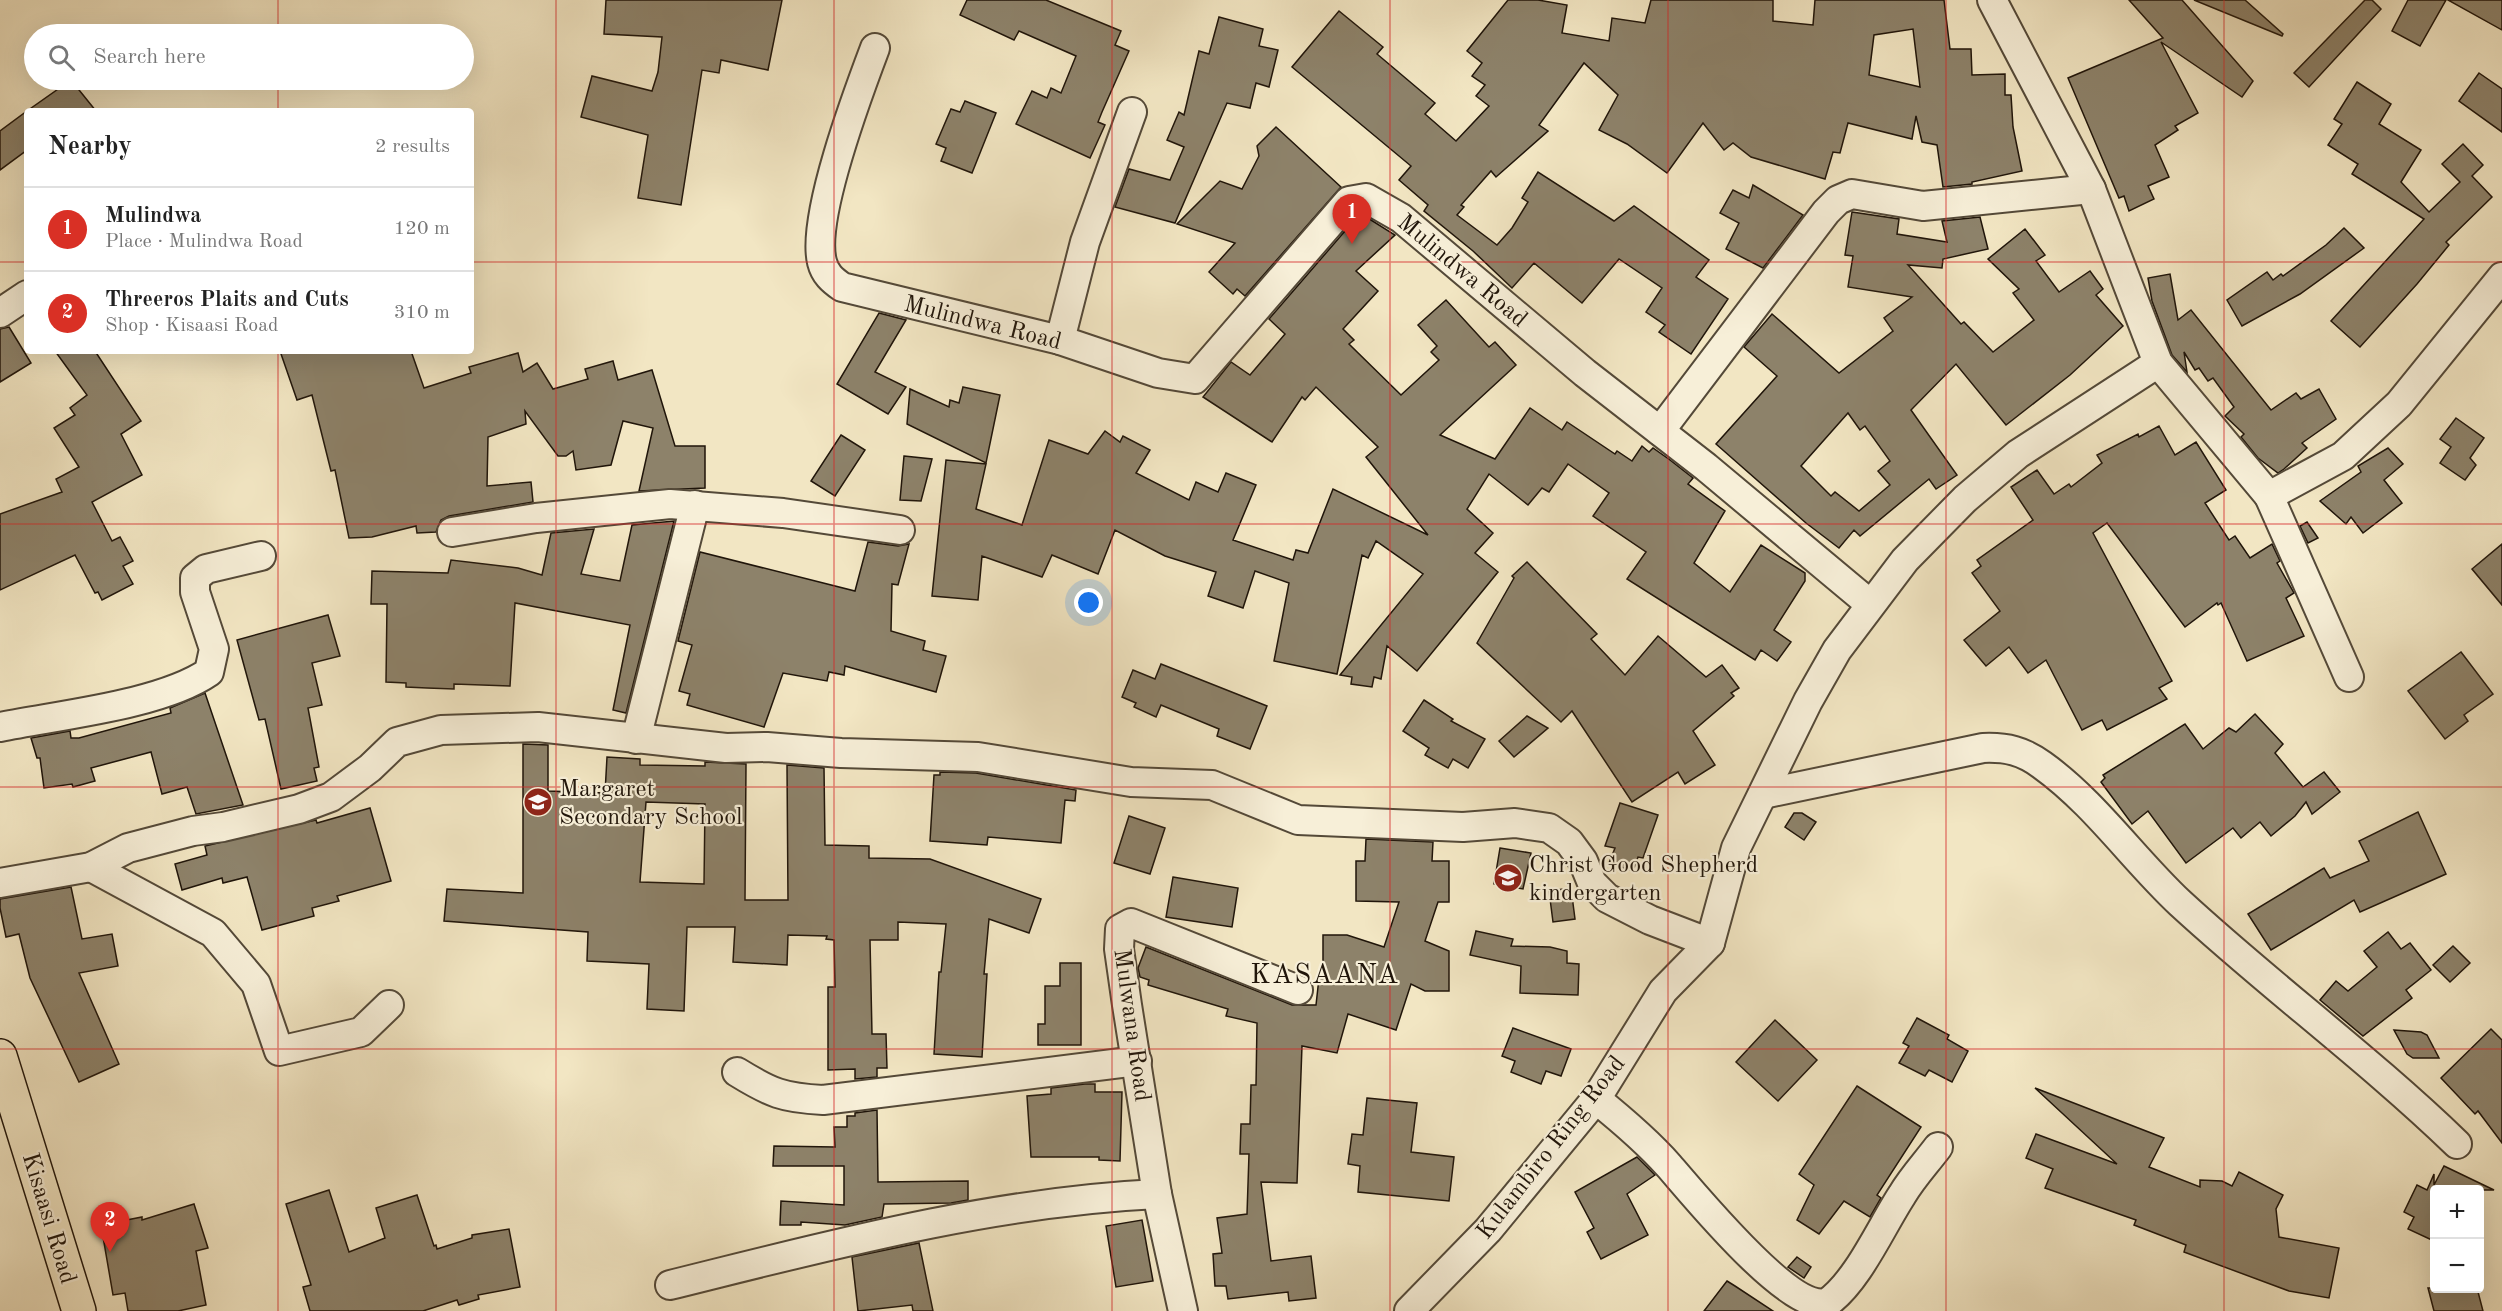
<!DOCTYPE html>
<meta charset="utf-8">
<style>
:root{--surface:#fff;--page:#f6f6f6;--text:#222;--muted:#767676;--line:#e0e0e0;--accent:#d93025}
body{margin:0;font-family:"Old Standard TT",serif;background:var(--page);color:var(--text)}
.controls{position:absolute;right:18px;bottom:18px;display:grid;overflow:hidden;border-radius:6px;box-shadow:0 6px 24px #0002}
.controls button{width:54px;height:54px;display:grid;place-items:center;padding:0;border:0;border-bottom:2px solid var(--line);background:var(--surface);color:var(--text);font:30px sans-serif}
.you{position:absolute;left:1089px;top:603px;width:21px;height:21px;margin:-15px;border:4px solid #fff;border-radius:50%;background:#1a73e8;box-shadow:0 0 0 9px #1a73e833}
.badge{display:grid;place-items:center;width:39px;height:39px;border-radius:50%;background:var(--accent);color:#fff;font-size:20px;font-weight:700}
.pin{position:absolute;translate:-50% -50px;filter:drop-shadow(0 2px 3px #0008)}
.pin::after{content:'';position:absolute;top:32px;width:21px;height:18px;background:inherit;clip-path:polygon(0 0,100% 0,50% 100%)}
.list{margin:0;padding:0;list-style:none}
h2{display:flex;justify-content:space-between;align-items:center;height:78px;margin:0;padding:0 24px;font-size:26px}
h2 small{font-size:20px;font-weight:400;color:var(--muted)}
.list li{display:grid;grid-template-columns:39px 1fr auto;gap:18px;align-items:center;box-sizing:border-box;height:84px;padding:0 24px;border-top:2px solid var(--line)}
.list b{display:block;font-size:22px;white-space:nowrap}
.list p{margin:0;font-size:20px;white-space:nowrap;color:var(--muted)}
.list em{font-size:20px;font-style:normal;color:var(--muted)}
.icon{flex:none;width:33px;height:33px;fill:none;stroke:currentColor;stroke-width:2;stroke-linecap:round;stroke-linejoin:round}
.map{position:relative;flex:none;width:2502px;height:1311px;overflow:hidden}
.search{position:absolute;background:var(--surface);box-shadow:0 6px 24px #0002;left:24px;top:24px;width:450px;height:66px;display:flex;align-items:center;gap:15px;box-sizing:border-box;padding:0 21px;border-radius:33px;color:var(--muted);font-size:22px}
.panel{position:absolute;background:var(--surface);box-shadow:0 6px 24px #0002;left:24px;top:108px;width:450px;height:246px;border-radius:6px}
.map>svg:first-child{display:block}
</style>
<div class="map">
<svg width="2502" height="1311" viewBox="0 0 2502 1311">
<rect width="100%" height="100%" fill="#f2e6c3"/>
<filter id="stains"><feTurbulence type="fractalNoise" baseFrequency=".00333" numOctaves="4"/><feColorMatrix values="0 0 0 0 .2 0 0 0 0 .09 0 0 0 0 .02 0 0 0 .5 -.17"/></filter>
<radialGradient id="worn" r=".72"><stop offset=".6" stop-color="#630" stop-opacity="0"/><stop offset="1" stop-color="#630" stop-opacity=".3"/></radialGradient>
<!-- building -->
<g fill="#8d826a" stroke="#20150a" stroke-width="1.5" fill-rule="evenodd">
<polygon points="606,0 782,0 768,70 721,60 719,73 702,70 681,205 638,198 648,135 581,117 592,76 652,91 658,72 662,37 604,34"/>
<polygon points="967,0 1046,0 1121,31 1115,45 1129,51 1102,112 1098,122 1105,125 1090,158 1016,124 1032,91 1047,98 1051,88 1061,93 1076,56 1019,31 1014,40 960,15"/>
<path d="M1508 0H1538L1567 5 1562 33 1609 41 1612 18 1645 23 1651 0H1773V21L1813 25 1815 0H1944L1950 49H1971L1972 75 2005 74V95H2011L2013 127 2022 171 1972 182V184L1943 187 1937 145 1922 142 1916 116 1912 139 1848 123 1840 153 1833 152 1825 179 1751 157 1733 143 1724 150 1703 123 1667 173 1627 144 1599 130 1618 95 1584 63 1539 125 1548 131 1496 177 1491 171 1461 205 1464 207 1457 215 1497 245 1512 228 1528 202 1522 198 1538 172 1614 221 1634 206 1709 260 1696 277 1728 299 1691 354 1659 332 1665 325 1646 312 1662 288 1619 259 1582 303 1534 263 1512 288 1473 251 1424 211 1428 205 1399 180 1411 166 1292 67 1339 11 1383 47 1377 54 1435 103 1425 114 1456 141 1489 106 1476 96 1485 85 1472 76 1482 63 1467 51ZM1913 29 1920 87 1869 75 1874 35Z"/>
<polygon points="2129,0 2182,0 2253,81 2242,97 2161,42 2198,113 2175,126 2178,130 2155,145 2169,177 2148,186 2154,199 2129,211 2124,196 2119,198 2068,78 2163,38"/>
<polygon points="2194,0 2245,0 2283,34 2282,36"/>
<polygon points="2365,0 2372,0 2381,9 2309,87 2294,73"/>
<polygon points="2408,0 2446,0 2420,46 2392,31"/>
<polygon points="2448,0 2502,0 2502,30"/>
<polygon points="1219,17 1263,29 1259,46 1278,50 1269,87 1256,83 1250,108 1227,103 1175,223 1115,207 1129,169 1170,180 1184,147 1167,140 1179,112 1184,115 1199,51 1209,54"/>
<polygon points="2479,73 2502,89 2502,132 2459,101"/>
<polygon points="71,80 96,111 27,111"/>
<polygon points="2357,82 2391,104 2379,124 2421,150 2401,182 2429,212 2460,182 2442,164 2463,144 2483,165 2472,176 2492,197 2446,242 2449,245 2417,284 2360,347 2331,321 2424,219 2352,174 2358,164 2328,145 2342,124 2334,119"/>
<polygon points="965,101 996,113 972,173 941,161 946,148 936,144 951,109 960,112"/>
<polygon points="27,111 27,150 0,170 0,131"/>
<polygon points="1276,127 1341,187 1245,296 1237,289 1233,294 1209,272 1235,243 1177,224 1220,181 1242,189 1259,156 1257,146"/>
<polygon points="1753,185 1803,215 1763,268 1726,249 1739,223 1720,213 1733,190 1749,198"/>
<path d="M1852 212 1899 219 1897 234 1947 242 1942 221 1980 217 1988 249 1943 259 1942 268 1908 265 1961 324 1964 322 1993 352 2034 320 2013 293 2019 289 1988 259 2025 229 2045 255 2036 261 2059 292 2090 271 2103 289 2096 295 2123 326 2070 375 2006 425 1956 364 1911 410 1957 475 1936 489 1929 479 1860 536 1854 530 1839 548 1806 523 1716 444 1777 376 1744 347 1772 314 1839 373 1893 331 1884 318 1912 297 1848 287 1853 256 1845 255ZM1848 413 1860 430 1865 426 1890 461 1878 471 1890 485 1859 511 1835 492 1831 496 1801 466Z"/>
<polygon points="1363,215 1395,235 1356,271 1378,291 1343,329 1354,340 1349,344 1401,395 1439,360 1431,352 1437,346 1418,325 1446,300 1489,347 1495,342 1516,365 1440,435 1495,459 1530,408 1562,430 1567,422 1615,454 1617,451 1632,461 1642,446 1649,452 1653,448 1670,460 1693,478 1688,484 1725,511 1694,563 1730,592 1761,545 1805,573 1805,581 1774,630 1791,642 1777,661 1761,650 1755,660 1627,579 1646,552 1593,516 1609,493 1568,464 1549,492 1542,488 1528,505 1489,474 1467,509 1493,533 1475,553 1498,572 1417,671 1387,646 1381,679 1374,677 1372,687 1351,684 1352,677 1340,675 1423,574 1376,541 1368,558 1362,555 1337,674 1274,661 1289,583 1255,571 1243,608 1208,596 1216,572 1165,556 1115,530 1098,574 1052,555 1042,577 982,556 978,600 932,596 946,460 986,464 976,509 1022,525 1049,440 1088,454 1105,431 1120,442 1123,436 1150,450 1136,473 1189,500 1196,482 1218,492 1226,473 1256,485 1233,540 1293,560 1296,550 1308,553 1333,489 1428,535 1366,457 1378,447 1316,387 1305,400 1302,397 1272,442 1203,397 1231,362 1250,375 1285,334 1269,319 1358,216"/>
<polygon points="2344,228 2364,248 2300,294 2242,326 2227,300 2267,272 2273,280 2281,274 2283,276 2326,245"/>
<polygon points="2170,274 2178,320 2191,310 2271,410 2296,393 2301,399 2319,389 2336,419 2302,443 2307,448 2284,469 2278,473 2258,458 2241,437 2244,434 2225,416 2234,407 2213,378 2208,381 2199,368 2195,370 2184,352 2187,372 2172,355 2152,301 2148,278"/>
<polygon points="879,313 906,320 875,372 906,387 888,414 837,384"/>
<polygon points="9,327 31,363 0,382 0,329"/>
<polygon points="55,351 95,351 141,421 121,434 142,475 92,502 112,541 120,537 133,561 123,566 133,584 102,600 98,592 95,593 75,555 0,590 0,514 62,492 56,479 79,467 54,428 75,415 70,408 87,395"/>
<polygon points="280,351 411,351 424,388 471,373 469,367 518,353 523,372 537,363 553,389 588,379 585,369 613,361 618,380 652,370 675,446 705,446 705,488 639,491 653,428 623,421 611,465 576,470 573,451 566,456 558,456 525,411 526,424 488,437 487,486 531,482 533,502 449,516 441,520 436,532 417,533 416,526 372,537 349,538 335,470 331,471 312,395 297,400"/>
<polygon points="963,387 1000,395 986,463 907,424 910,389 949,407 950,400 959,403"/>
<polygon points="2456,418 2484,438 2470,458 2476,465 2465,480 2440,463 2451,447 2440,439"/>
<polygon points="2159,426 2175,455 2196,442 2226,490 2205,503 2229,540 2235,536 2250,558 2272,544 2280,561 2277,563 2294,593 2286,598 2304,636 2247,661 2221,603 2218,605 2217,603 2185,627 2107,523 2093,533 2172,681 2159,688 2167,699 2107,730 2102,720 2082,730 2046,660 2028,673 2009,647 1986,666 1964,640 2000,611 1972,573 1981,566 1977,560 2033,520 2011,487 2037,470 2054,494 2069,484 2071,487 2102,463 2097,455 2138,434 2139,437"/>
<polygon points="841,435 865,450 835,496 811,481"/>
<polygon points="2388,448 2403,464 2384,480 2402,503 2363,533 2351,517 2346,524 2320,501 2361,472 2358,466"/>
<polygon points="904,456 932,459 921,501 900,500"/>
<polygon points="674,521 626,713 613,710 630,625 515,603 510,686 454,684 454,689 427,688 406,687 406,683 386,682 387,604 371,604 372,571 448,573 451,560 518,568 542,575 551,533 594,529 581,574 620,581 632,525"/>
<polygon points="2307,522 2318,538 2308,543 2300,526"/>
<polygon points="868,542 898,546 909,544 898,585 892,584 891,631 925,641 923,650 946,656 936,692 845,666 844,675 829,672 827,681 783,673 764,727 687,705 690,694 679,691 692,645 678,641 700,552 855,591"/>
<polygon points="2502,544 2502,605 2472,569"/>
<polygon points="1527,562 1597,634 1591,639 1625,675 1658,636 1706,677 1722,665 1739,688 1731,693 1734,696 1693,731 1715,765 1685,784 1678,772 1632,802 1572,711 1561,722 1477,643 1514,578 1512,576"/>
<polygon points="328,615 340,656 312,663 322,705 308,708 319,767 314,768 317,781 281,789 265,719 259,720 237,640"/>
<polygon points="2461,652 2493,694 2464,715 2468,721 2445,739 2408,691"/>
<polygon points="1161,664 1267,706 1250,749 1217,736 1219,729 1161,705 1156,717 1134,707 1136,703 1122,697 1133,670 1155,679"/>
<polygon points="205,693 243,805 196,814 187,787 162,794 151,752 91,768 95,781 73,787 72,784 44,788 40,758 37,758 31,738 70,731 71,738 79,738 171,713 170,708"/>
<polygon points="1424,700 1453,719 1451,721 1485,739 1468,768 1453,759 1448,768 1425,755 1429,748 1403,731"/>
<polygon points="2255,714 2283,744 2275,753 2303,787 2324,772 2340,792 2312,814 2306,802 2295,816 2271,836 2260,822 2241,838 2233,828 2186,863 2148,811 2132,824 2101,782 2105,778 2103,775 2185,724 2203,749 2229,728 2236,732"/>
<polygon points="1527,716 1548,728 1514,757 1499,741"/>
<path d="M523 744 548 745V791L605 793 607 757 640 759V765L705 766V762L746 764 745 900H788L787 765 824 768 825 845 869 846V858L930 859 1041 899 1029 933 989 919 984 974H987L982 1057 934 1054 939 972H941L946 924 898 922V940H870L872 1034H886L887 1068H877V1077L855 1079V1069L828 1070V987H835L834 940 826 939 827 936 788 935 787 965 733 962 735 927H687L684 1011 647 1009 649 964 587 961 588 932 444 921 447 889 523 893ZM646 802 705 804 704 884 640 882Z"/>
<polygon points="940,772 976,773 1076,790 1075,801 1065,800 1061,843 988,837 987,845 930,841 934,775 940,775"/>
<polygon points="1620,803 1658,815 1643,858 1638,857 1633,871 1609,863 1615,848 1605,846"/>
<polygon points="370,808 391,881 337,896 339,901 312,908 314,916 262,930 247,877 223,883 222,878 182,890 175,864 207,855 205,846 316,820 317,823"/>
<polygon points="2418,812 2446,874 2360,912 2354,900 2271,950 2248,914 2324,868 2330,878 2369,861 2359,841"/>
<polygon points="1794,813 1802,813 1816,822 1804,840 1785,827"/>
<polygon points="1129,816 1165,828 1150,874 1114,863"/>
<polygon points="1366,839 1433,842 1432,861 1449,861 1449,902 1438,902 1425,941 1449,951 1449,991 1425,991 1411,984 1396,1030 1348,1014 1337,1053 1302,1046 1297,1183 1261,1182 1271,1261 1311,1256 1316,1298 1289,1301 1288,1292 1228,1299 1226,1286 1215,1286 1213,1254 1222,1253 1217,1218 1247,1214 1249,1154 1240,1154 1241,1124 1250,1124 1251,1085 1256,1085 1257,1023 1226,1016 1228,1009 1148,985 1149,980 1140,977 1138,968 1146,947 1292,1005 1316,1005 1320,969 1323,969 1323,935 1347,935 1384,947 1399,902 1356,901 1356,861 1365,861"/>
<polygon points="1500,848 1531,853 1523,889 1494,884"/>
<polygon points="1173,877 1238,888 1232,927 1166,917"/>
<polygon points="71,887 82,939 112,934 118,966 79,973 119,1064 79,1082 30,978 19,934 6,937 0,908 0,899"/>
<polygon points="1571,888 1575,919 1553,922 1549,891"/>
<polygon points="1476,931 1513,939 1511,946 1550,947 1567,951 1567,963 1579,964 1578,995 1520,993 1521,966 1470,955"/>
<polygon points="2388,932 2401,949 2410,943 2431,970 2406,990 2412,998 2363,1036 2320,1000 2336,981 2348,991 2377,967 2364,951"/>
<polygon points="2453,946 2470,963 2450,982 2433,965"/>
<polygon points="1060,963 1081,963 1081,1045 1038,1045 1038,1024 1045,1024 1045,986 1060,986"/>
<polygon points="1917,1018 1949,1035 1947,1039 1968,1051 1952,1082 1929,1070 1925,1076 1899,1063 1909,1046 1903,1043"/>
<polygon points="1775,1020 1817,1060 1778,1101 1736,1062"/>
<polygon points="1513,1028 1571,1049 1561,1076 1546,1071 1541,1084 1511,1072 1515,1061 1502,1056"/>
<polygon points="2491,1029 2502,1040 2502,1143 2478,1111 2475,1114 2441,1078"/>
<polygon points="2394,1030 2421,1032 2427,1035 2439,1058 2413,1058 2407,1054"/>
<polygon points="1085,1084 1095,1084 1095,1092 1122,1092 1120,1161 1099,1160 1099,1157 1031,1157 1027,1096 1051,1094 1051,1088"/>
<polygon points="1857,1086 1921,1127 1877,1195 1881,1198 1870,1217 1844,1201 1819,1234 1797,1220 1814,1185 1799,1174"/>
<polygon points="2035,1088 2164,1138 2149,1167 2200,1187 2200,1180 2222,1181 2232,1186 2239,1172 2283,1195 2276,1209 2279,1237 2339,1248 2329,1298 2289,1291 2184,1252 2186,1245 2134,1225 2136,1220 2045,1188 2053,1169 2026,1158 2036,1134 2117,1164"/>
<polygon points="1367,1098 1417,1103 1411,1152 1454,1157 1449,1201 1358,1192 1360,1166 1348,1164 1352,1134 1363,1135"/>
<polygon points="877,1110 878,1182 968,1181 968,1200 951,1203 884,1204 882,1217 845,1225 801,1222 801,1225 780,1225 781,1201 844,1205 844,1166 773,1166 774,1146 835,1147 834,1127 847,1127 847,1116 855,1116 855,1113"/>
<polygon points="1637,1157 1655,1175 1627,1194 1648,1235 1601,1259 1587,1232 1594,1228 1575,1192"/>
<polygon points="2444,1166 2494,1190 2434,1190 2434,1241 2408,1229 2414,1217 2404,1212 2417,1185 2427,1190 2434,1174 2434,1185"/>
<polygon points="329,1190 349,1252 385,1238 376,1208 417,1195 434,1246 436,1245 437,1249 472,1238 472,1235 509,1229 520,1287 478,1295 479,1299 459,1305 457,1300 423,1311 310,1311 303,1287 311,1285 286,1204"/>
<polygon points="194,1204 208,1248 196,1251 206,1305 178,1311 128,1311 125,1293 113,1295 101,1225 142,1217 142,1220"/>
<polygon points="1142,1220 1153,1281 1116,1287 1106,1226"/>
<polygon points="919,1243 933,1311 913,1311 912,1305 858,1311 852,1257"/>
<polygon points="1797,1257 1811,1267 1804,1278 1788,1267"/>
<polygon points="1727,1281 1735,1286 1773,1311 1704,1311"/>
<polygon points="2428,1288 2477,1288 2483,1311 2434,1311"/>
</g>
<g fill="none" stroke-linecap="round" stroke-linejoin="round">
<!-- minor casing -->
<g stroke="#544938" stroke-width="32">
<g id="minor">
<polyline points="1992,0 2091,189 2158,363 2269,496 2343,456 2399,404 2502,277"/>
<path d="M875 48C858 93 811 218 822 262 825 274 832 280 842 287L1060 340 1158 373 1195 379 1349 201 1366 198 1401 218 1585 373 1706 467 1870 604"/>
<polyline points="0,313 27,295"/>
<polyline points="1060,340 1085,242 1132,112"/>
<polyline points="1660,431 1826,212 1838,200 1852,194 1923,206 2091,189"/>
<polyline points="2269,496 2349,677"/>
<polyline points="452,532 536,518 670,504 783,513 900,530"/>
<path d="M0 727C59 715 161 705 209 672L214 649 195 592V578L206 569 261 556"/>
<polyline points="636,739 695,505"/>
<path d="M1763 794 1983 748C2007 747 2023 751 2042 765 2095 803 2133 859 2180 903 2270 986 2369 1059 2457 1144"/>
<polyline points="91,867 213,933 256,984 279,1051 361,1032 389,1005"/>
<polyline points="0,883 91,867 128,848 193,831 223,827 299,809 331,797 370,768 397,742 441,730 538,727 726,748 767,747 841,753 978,757 1131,782 1212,785 1298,820 1463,827 1515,823 1549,828 1569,842 1583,861 1592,883 1607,898 1650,920 1710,943"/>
<path d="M737 1072C771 1093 783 1098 823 1100L1137 1061"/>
<path d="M1596 1099C1622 1120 1647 1141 1669 1166 1692 1192 1788 1311 1827 1303 1858 1281 1881 1227 1902 1195 1912 1178 1926 1163 1938 1147"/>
<path d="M670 1285C831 1245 991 1202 1157 1194"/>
<polyline points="1183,1311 1157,1194 1127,1005 1119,949 1120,929 1131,923 1298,990"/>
<polyline points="1409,1311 1488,1230 1596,1099 1663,991 1710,943 1736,848 1808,701 1837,650 1905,560 1965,499 2018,454 2158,363"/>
</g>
</g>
<!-- major casing -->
<g stroke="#20150a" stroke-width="36">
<polyline id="major" points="0,1056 79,1311"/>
</g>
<!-- minor -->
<use href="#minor" stroke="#f7efd8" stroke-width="28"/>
<!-- major -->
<use href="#major" stroke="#f2e6c3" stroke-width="33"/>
</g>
<!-- grid -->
<path fill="none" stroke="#d62828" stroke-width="1.5" stroke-opacity="0.55" d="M278 0V34M556 0V1311M834 0V1311M1112 0V1311M1390 0V1311M1668 0V1311M1946 0V1311M2224 0V1311M278 80V111M0 262H27M471 262H2502M278 351V1311M0 524H2502M0 787H2502M0 1049H2502"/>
<!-- icons -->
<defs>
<g id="school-disc" transform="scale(1.5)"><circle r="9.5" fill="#8f2418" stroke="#f7efd8"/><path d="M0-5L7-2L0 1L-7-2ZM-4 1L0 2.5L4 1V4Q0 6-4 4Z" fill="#fff"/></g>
</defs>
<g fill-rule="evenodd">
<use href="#school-disc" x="538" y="802"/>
<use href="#school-disc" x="1508" y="878"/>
</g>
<g text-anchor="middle" stroke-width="4.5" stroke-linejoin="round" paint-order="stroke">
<!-- street labels -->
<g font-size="24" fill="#20150a" stroke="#f7efd8">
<text transform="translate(1463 270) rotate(40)" y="8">Mulindwa Road</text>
<text transform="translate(983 322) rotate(14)" y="8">Mulindwa Road</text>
<text transform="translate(1133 1025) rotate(82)" y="8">Mulwana Road</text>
<text transform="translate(1550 1147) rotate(-52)" y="8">Kulambiro Ring Road</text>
<text transform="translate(50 1218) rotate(73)" y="8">Kisaasi Road</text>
</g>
<!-- poi labels -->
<g font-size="24" fill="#20150a" stroke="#f7efd8" text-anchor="start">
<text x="559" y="796">Margaret<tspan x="559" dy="28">Secondary School</tspan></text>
<text x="1529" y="872">Christ Good Shepherd<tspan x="1529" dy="28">kindergarten</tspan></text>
</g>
<!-- quarter labels -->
<g font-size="27" letter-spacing="1.5" fill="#20150a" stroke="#f7efd8">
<text x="1325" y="983">KASAANA</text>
</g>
</g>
<rect width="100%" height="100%" filter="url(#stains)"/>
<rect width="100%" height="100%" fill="url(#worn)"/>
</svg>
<div class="controls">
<button>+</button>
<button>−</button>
</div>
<div class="you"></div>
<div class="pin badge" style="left:1352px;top:244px">1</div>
<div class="pin badge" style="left:110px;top:1252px">2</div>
<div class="search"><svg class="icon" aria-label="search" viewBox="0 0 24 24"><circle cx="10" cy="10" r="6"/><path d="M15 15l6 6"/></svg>Search here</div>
<section class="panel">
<h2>Nearby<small>2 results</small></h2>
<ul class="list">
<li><span class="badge">1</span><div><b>Mulindwa</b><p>Place · Mulindwa Road</p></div><em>120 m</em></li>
<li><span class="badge">2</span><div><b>Threeros Plaits and Cuts</b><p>Shop · Kisaasi Road</p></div><em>310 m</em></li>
</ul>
</section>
</div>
